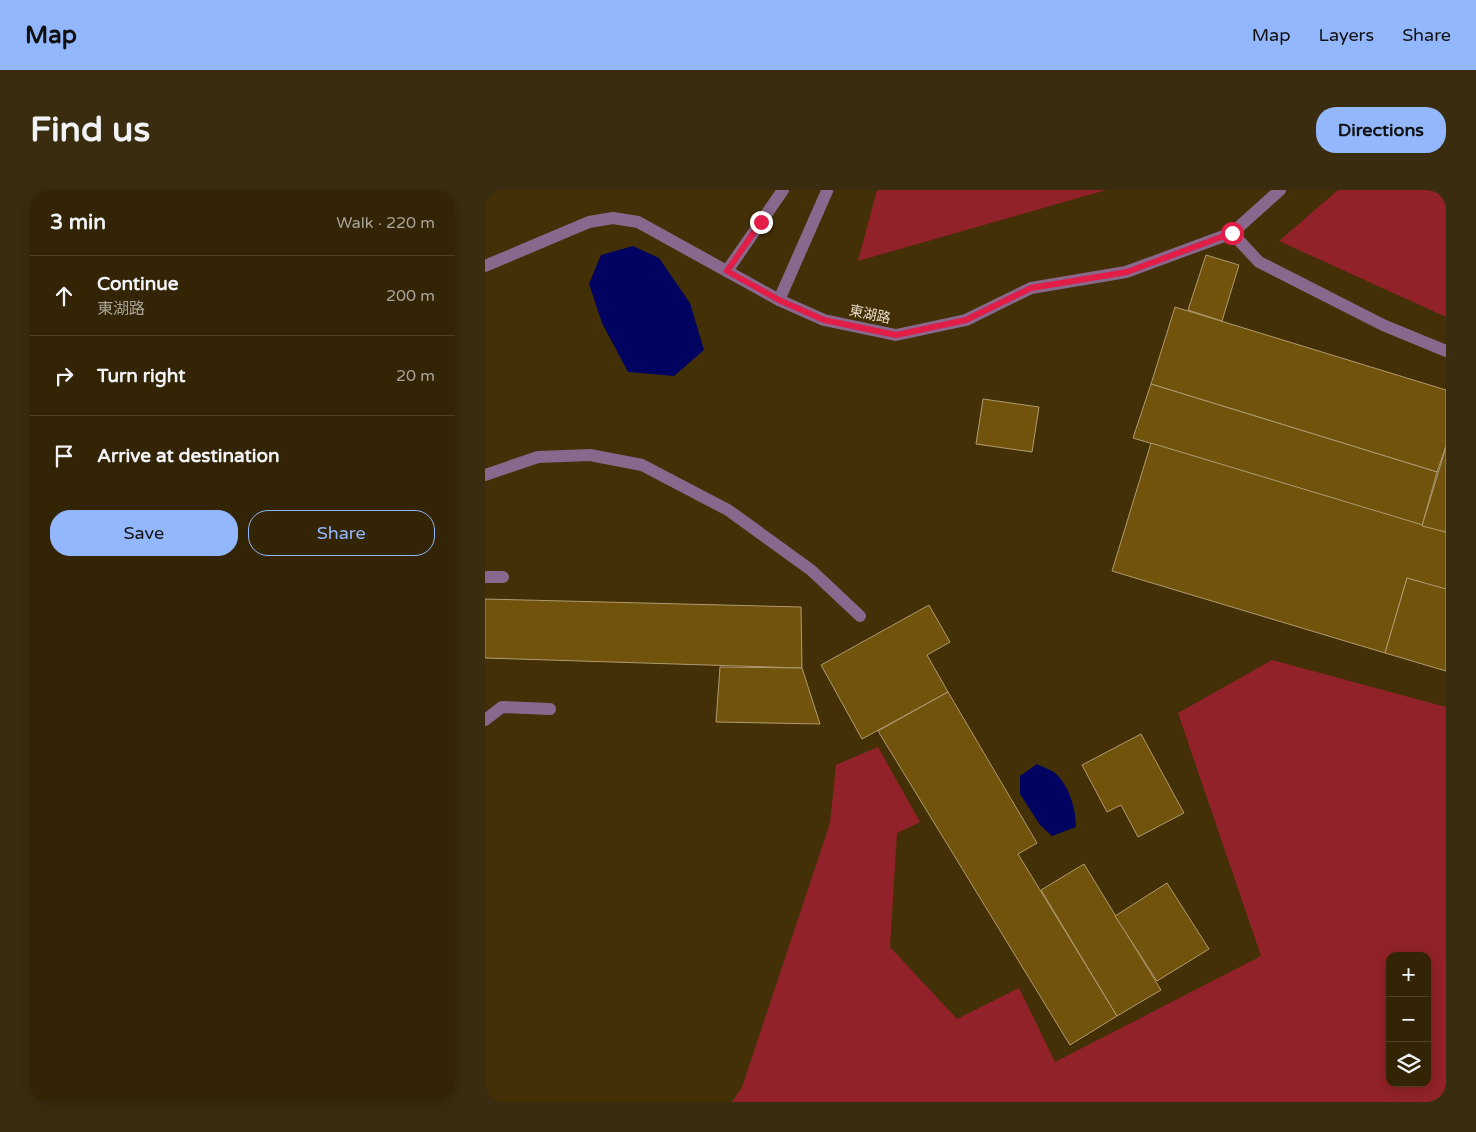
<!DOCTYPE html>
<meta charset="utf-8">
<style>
:root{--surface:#322404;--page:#3a2c0e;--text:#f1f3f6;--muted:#a8a49a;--line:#4d4126;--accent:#92b7fd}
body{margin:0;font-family:"Varela Round","Noto Sans TC",sans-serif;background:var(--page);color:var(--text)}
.controls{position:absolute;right:15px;bottom:15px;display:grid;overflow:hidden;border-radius:10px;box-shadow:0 2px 12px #0003}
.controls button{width:45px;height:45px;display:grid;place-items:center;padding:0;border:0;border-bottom:1px solid var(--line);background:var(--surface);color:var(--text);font:25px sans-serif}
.stop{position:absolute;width:15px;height:15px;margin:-11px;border:4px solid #e11d48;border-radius:50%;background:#fff}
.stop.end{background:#e11d48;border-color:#fff;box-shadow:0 1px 5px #0008}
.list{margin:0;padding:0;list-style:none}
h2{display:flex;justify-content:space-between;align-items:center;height:65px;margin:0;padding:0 20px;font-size:21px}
h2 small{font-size:16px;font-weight:400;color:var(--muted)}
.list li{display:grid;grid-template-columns:32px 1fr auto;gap:15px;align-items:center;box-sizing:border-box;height:80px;padding:0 20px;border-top:1px solid var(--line)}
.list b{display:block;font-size:19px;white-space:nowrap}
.list p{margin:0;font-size:16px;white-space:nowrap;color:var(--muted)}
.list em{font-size:16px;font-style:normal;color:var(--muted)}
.actions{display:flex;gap:10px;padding:15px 20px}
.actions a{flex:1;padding:11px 0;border:1px solid var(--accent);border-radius:20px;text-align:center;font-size:18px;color:var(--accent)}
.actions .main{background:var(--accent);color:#111}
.icon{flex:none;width:28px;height:28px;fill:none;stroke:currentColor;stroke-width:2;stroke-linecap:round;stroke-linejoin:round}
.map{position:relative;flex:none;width:961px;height:912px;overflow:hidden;border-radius:20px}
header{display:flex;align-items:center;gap:30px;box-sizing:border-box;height:70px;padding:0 25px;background:var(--accent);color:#111}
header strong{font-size:24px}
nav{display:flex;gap:28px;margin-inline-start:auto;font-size:18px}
.intro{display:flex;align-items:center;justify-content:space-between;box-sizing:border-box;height:120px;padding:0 30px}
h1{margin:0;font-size:35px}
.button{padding:12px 22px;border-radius:20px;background:var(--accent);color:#111;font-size:18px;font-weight:700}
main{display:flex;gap:30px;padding:0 30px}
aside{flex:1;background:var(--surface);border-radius:20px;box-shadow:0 2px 12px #0003}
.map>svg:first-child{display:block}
</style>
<header>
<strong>Map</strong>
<nav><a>Map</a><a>Layers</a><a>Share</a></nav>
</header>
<div class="intro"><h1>Find us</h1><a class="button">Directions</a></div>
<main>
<aside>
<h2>3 min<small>Walk · 220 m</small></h2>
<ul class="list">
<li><svg class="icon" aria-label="ahead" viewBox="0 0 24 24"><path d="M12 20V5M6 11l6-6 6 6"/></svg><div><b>Continue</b><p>東湖路</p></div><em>200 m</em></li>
<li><svg class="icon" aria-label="right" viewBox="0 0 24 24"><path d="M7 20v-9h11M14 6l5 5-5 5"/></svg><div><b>Turn right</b></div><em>20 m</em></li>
<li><svg class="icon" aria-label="arrive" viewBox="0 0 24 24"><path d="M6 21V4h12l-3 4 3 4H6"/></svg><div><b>Arrive at destination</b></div></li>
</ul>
<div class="actions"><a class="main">Save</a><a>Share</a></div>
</aside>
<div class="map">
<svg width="961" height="912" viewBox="0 0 961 912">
<rect width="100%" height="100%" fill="#433006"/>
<!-- green -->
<g fill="#922229" fill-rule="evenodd">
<polygon points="392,0 621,0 373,71"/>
<polygon points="853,0 961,0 961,127 794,51"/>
<path d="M787 470 961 517V912H247L257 897 345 633 351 575 393 557 435 632 412 643 405 757 472 829 534 798 570 872 776 766 693 523ZM905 766H942V893H905Z"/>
</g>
<!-- water -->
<g fill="#000460">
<polygon points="148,56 174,68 205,113 219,160 189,186 143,182 117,133 104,94 116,65"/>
<path d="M552 574C557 577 565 579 570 583 584 595 591 619 591 637L567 646 555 635 535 604V586Z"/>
</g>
<!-- building -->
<g fill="#72530c" stroke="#b09a71">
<polygon points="721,65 754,75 737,131 703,120"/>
<polygon points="690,117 961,200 961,256 952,282 666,194"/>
<polygon points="666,194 952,282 937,336 648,248"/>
<polygon points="498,209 554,217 547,262 491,254"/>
<polygon points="666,253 961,342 961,400 922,388 900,463 627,381"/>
<polygon points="961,257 961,342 937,336"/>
<polygon points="922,388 961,399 961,481 900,463"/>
<polygon points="0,409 316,417 317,478 0,468"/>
<polygon points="444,415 465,452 442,465 463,502 377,549 336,475"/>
<polygon points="235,477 317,478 335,534 231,532"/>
<polygon points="463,502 552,653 533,664 632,826 585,855 393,541"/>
<polygon points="656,544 699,623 653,647 636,615 622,622 597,575"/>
<polygon points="599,674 676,800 632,826 556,700"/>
<polygon points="682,693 724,759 672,791 630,726"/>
</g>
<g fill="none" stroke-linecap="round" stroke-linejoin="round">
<!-- minor -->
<g stroke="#89688d" stroke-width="12">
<polyline points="747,43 774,72 898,135 961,161"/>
<polyline points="0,76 104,32 128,28 153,32 294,110 339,130 411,145 481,130 546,98 641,82 747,43 795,0"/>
<polyline points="242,81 298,0"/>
<polyline points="294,110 342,1"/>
<polyline points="0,285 53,267 105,265 157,275 243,320 326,380 375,426"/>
<polyline points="0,387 18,387"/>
<polyline points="0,530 17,517 65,519"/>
</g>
</g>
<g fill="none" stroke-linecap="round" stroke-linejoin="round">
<!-- route -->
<polyline stroke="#e11d48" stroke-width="6" points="276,32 242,81 294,110 339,130 411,145 481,130 546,98 642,82 747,43"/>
</g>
<g text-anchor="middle" stroke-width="4" stroke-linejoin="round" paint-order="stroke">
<!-- street labels -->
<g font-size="14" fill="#e6dac5" stroke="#433006">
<text transform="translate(385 124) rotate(12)" y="5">東湖路</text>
</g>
</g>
</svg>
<div class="controls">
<button>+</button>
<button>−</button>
<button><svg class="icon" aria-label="layers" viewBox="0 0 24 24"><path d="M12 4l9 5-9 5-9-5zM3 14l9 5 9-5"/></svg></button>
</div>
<div class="stop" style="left:747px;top:43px"></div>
<div class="stop end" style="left:276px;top:32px"></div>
</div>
</main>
